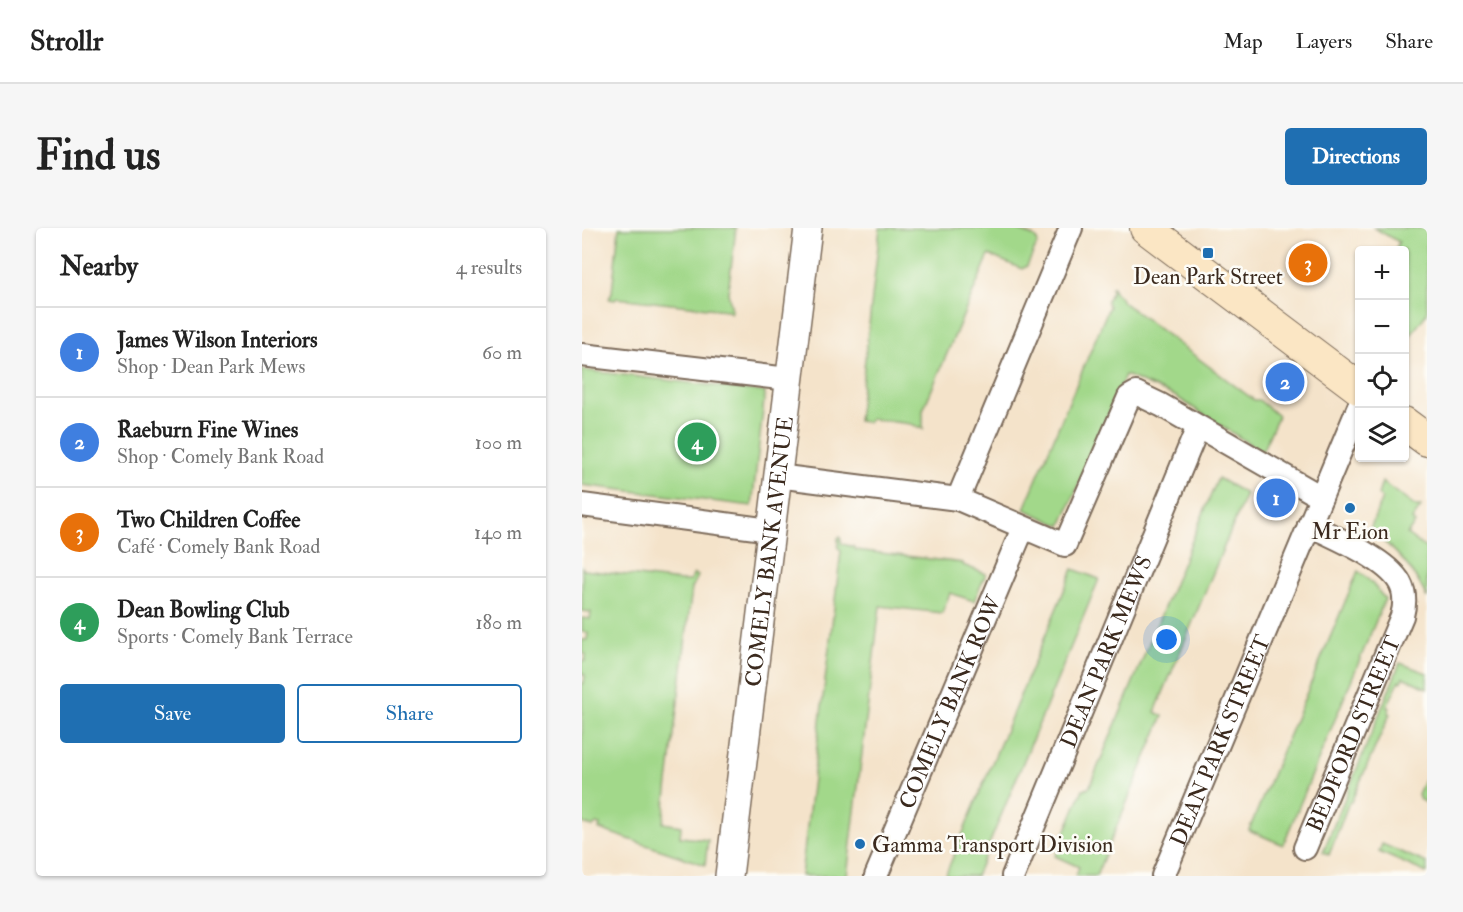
<!DOCTYPE html>
<meta charset="utf-8">
<style>
:root{--surface:#fff;--page:#f6f6f6;--text:#222;--muted:#767676;--line:#e0e0e0;--accent:#1f6fb2}
body{margin:0;font-family:"IM FELL Double Pica",serif;background:var(--page);color:var(--text)}
.controls{position:absolute;right:18px;top:18px;display:grid;overflow:hidden;border-radius:6px;box-shadow:0 2px 4px #0004}
.controls button{width:54px;height:54px;display:grid;place-items:center;padding:0;border:0;border-bottom:2px solid var(--line);background:var(--surface);color:var(--text);font:30px sans-serif}
.you{position:absolute;left:585px;top:412px;width:21px;height:21px;margin:-15px;border:4px solid #fff;border-radius:50%;background:#1a73e8;box-shadow:0 0 0 9px #1a73e833}
.badge{display:grid;place-items:center;width:39px;height:39px;border-radius:50%;background:var(--accent);color:#fff;font-size:20px;font-weight:700}
.pin{position:absolute;translate:-50% -50%;border:3px solid #fff;box-shadow:0 2px 6px #0006}
.list{margin:0;padding:0;list-style:none}
h2{display:flex;justify-content:space-between;align-items:center;height:78px;margin:0;padding:0 24px;font-size:26px}
h2 small{font-size:20px;font-weight:400;color:var(--muted)}
.list li{display:grid;grid-template-columns:39px 1fr auto;gap:18px;align-items:center;box-sizing:border-box;height:90px;padding:0 24px;border-top:2px solid var(--line)}
.list b{display:block;font-size:22px;white-space:nowrap}
.list p{margin:0;font-size:20px;white-space:nowrap;color:var(--muted)}
.list em{font-size:20px;font-style:normal;color:var(--muted)}
.actions{display:flex;gap:12px;padding:18px 24px}
.actions a{flex:1;padding:14px 0;border:2px solid var(--accent);border-radius:6px;text-align:center;font-size:21px;color:var(--accent)}
.actions .main{background:var(--accent);color:#fff}
.icon{flex:none;width:33px;height:33px;fill:none;stroke:currentColor;stroke-width:2;stroke-linecap:round;stroke-linejoin:round}
.map{position:relative;flex:none;width:845px;height:648px;overflow:hidden;border-radius:6px}
header{display:flex;align-items:center;gap:36px;box-sizing:border-box;height:84px;padding:0 30px;background:var(--surface);border-bottom:2px solid var(--line)}
header strong{font-size:28px}
nav{display:flex;gap:33px;margin-inline-start:auto;font-size:21px}
.intro{display:flex;align-items:center;justify-content:space-between;box-sizing:border-box;height:144px;padding:0 36px}
h1{margin:0;font-size:42px}
.button{padding:15px 27px;border-radius:6px;background:var(--accent);color:#fff;font-size:21px;font-weight:700}
main{display:flex;gap:36px;padding:0 36px}
aside{flex:1;background:var(--surface);border-radius:6px;box-shadow:0 2px 4px #0004}
.map>svg:first-child{display:block}
</style>
<header>
<strong>Strollr</strong>
<nav><a>Map</a><a>Layers</a><a>Share</a></nav>
</header>
<div class="intro"><h1>Find us</h1><a class="button">Directions</a></div>
<main>
<aside>
<h2>Nearby<small>4 results</small></h2>
<ul class="list">
<li><span class="badge" style="background:#3f7fe0">1</span><div><b>James Wilson Interiors</b><p>Shop · Dean Park Mews</p></div><em>60 m</em></li>
<li><span class="badge" style="background:#3f7fe0">2</span><div><b>Raeburn Fine Wines</b><p>Shop · Comely Bank Road</p></div><em>100 m</em></li>
<li><span class="badge" style="background:#e8710a">3</span><div><b>Two Children Coffee</b><p>Café · Comely Bank Road</p></div><em>140 m</em></li>
<li><span class="badge" style="background:#2e9e5b">4</span><div><b>Dean Bowling Club</b><p>Sports · Comely Bank Terrace</p></div><em>180 m</em></li>
</ul>
<div class="actions"><a class="main">Save</a><a>Share</a></div>
</aside>
<div class="map">
<svg width="845" height="648" viewBox="0 0 845 648">
<rect width="100%" height="100%" fill="#fdfcf7"/>
<filter id="ink" filterUnits="userSpaceOnUse"><feTurbulence type="fractalNoise" baseFrequency=".0167" numOctaves="2"/><feDisplacementMap in="SourceGraphic" scale="12" xChannelSelector="R" yChannelSelector="G"/><feConvolveMatrix kernelMatrix="1 2 1 2 8 2 1 2 1" color-interpolation-filters="sRGB"/></filter>
<filter id="wash" filterUnits="userSpaceOnUse"><feTurbulence type="fractalNoise" baseFrequency=".008" numOctaves="4" result="noise"/><feDisplacementMap in="SourceGraphic" scale="24" xChannelSelector="R" yChannelSelector="G"/><feGaussianBlur stdDeviation="1.35" result="paint"/><feColorMatrix in="noise" values="0 0 0 0 0 0 0 0 0 0 0 0 0 0 0 0 0 1.4 0 .05"/><feComposite in="paint" operator="in"/></filter>
<g filter="url(#wash)">
<rect width="100%" height="100%" fill="#f4e3ca"/>
<!-- green -->
<g fill="#a2d88a" stroke="#6e8154" stroke-width="1.5">
<polygon points="37,0 154,0 146,65 150,82 149,85 144,82 35,70 33,72 27,71 30,64"/>
<polygon points="298,0 436,0 436,2 453,9 456,14 445,38 440,41 407,27 341,182 341,201 329,196 289,191 285,194 276,193"/>
<polygon points="792,0 845,0 845,85 823,115 822,22 813,22 817,14"/>
<polygon points="529,59 531,59 532,64 539,70 541,74 672,172 677,172 696,188 680,224 593,168 543,147 479,298 442,281 527,79 525,73 530,63"/>
<polygon points="0,142 183,164 170,278 0,257"/>
<polygon points="636,250 664,266 573,484 581,488 514,648 494,648 497,639 473,628 501,561 507,560"/>
<path d="M800 254 834 279H839L830 292 833 295 825 306 845 321V370C833 344 813 318 787 304L800 270 796 267Z"/>
<polygon points="258,309 260,316 272,319 274,322 381,335 381,337 404,346 392,373 368,365 360,385 298,378 265,648 219,648 259,323 256,320 256,310"/>
<polygon points="0,339 2,342 99,353 108,353 112,346 116,348 110,360 81,595 99,598 98,609 126,612 123,637 17,601 18,597 14,596 11,599 0,595 0,455 2,455 3,447 0,446 0,433 3,433 4,426 0,425 0,412 5,412 6,405 0,404 0,390 8,391 9,384 0,383"/>
<polygon points="491,341 517,351 394,648 363,648"/>
<polygon points="776,343 789,354 803,371 701,617 667,602"/>
<polygon points="818,435 845,445 845,460 821,449 819,454 817,453 805,479 808,480 806,485 808,486 769,574 767,574 747,627 741,624"/>
<polygon points="845,546 845,575 838,572 836,566"/>
<polygon points="800,616 845,635 845,645 797,624"/>
</g>
</g>
<g filter="url(#ink)">
<g fill="none" stroke-linecap="round" stroke-linejoin="round">
<!-- minor casing -->
<g stroke="#7c6b5a" stroke-width="26">
<g id="minor">
<polyline points="0,127 207,151"/>
<polyline points="195,248 376,271 483,317 547,169 554,165 579,177 739,269"/>
<polyline points="376,271 489,0"/>
<polyline points="0,277 189,302"/>
<path id="s1" d="M723 620 820 388C823 377 824 366 818 355 805 331 752 309 727 297"/>
<path id="s2" d="M294 648 441 300"/>
<path id="s3" d="M431 648 616 199"/>
<path id="s4" d="M581 648 778 176"/>
</g>
</g>
<!-- tertiary casing -->
<g stroke="#7c6b5a" stroke-width="30">
<g id="tertiary">
<path id="s5" d="M147 648 226 0"/>
</g>
</g>
<!-- secondary casing -->
<g stroke="#7c6b5a" stroke-width="34">
<g id="secondary">
<polyline points="564,0 778,161"/>
<polyline points="822,195 845,212"/>
</g>
</g>
<!-- minor -->
<use href="#minor" stroke="#fff" stroke-width="22"/>
<!-- tertiary -->
<use href="#tertiary" stroke="#fff" stroke-width="27"/>
<!-- secondary -->
<use href="#secondary" stroke="#fbe6c4" stroke-width="32"/>
</g>
</g>
<!-- markers -->
<g fill="#1f6fb2" stroke="#fdfcf7" stroke-width="2">
<rect x="620" y="19" width="12" height="12" rx="3"/>
<circle cx="768" cy="280" r="6"/>
<circle cx="278" cy="616" r="6"/>
</g>
<g text-anchor="middle" stroke-width="5" stroke-linejoin="round" paint-order="stroke">
<!-- poi labels -->
<g font-size="22" fill="#3b2a1e" stroke="#fdfcf7">
<text x="626" y="56">Dean Park Street</text>
<text x="768" y="311">Mr Eion</text>
<text x="290" y="624" text-anchor="start">Gamma Transport Division</text>
</g>
<!-- street labels -->
<g font-size="22" fill="#3b2a1e" stroke="#fdfcf7">
<text dy="8" stroke="none"><textPath href="#s5" startOffset="327">COMELY BANK AVENUE</textPath></text>
<text dy="8" stroke="none"><textPath href="#s3" startOffset="243">DEAN PARK MEWS</textPath></text>
<text dy="8" stroke="none"><textPath href="#s2" startOffset="189">COMELY BANK ROW</textPath></text>
<text dy="8" stroke="none"><textPath href="#s1" startOffset="124">BEDFORD STREET</textPath></text>
<text dy="8" stroke="none"><textPath href="#s4" startOffset="147">DEAN PARK STREET</textPath></text>
</g>
</g>
</svg>
<div class="controls">
<button>+</button>
<button>−</button>
<button><svg class="icon" aria-label="locate" viewBox="0 0 24 24"><circle cx="12" cy="12" r="6"/><path d="M12 2v4M12 18v4M2 12h4M18 12h4"/></svg></button>
<button><svg class="icon" aria-label="layers" viewBox="0 0 24 24"><path d="M12 4l9 5-9 5-9-5zM3 14l9 5 9-5"/></svg></button>
</div>
<div class="you"></div>
<div class="pin badge" style="left:694px;top:270px;background:#3f7fe0">1</div>
<div class="pin badge" style="left:703px;top:154px;background:#3f7fe0">2</div>
<div class="pin badge" style="left:726px;top:35px;background:#e8710a">3</div>
<div class="pin badge" style="left:115px;top:214px;background:#2e9e5b">4</div>
</div>
</main>
